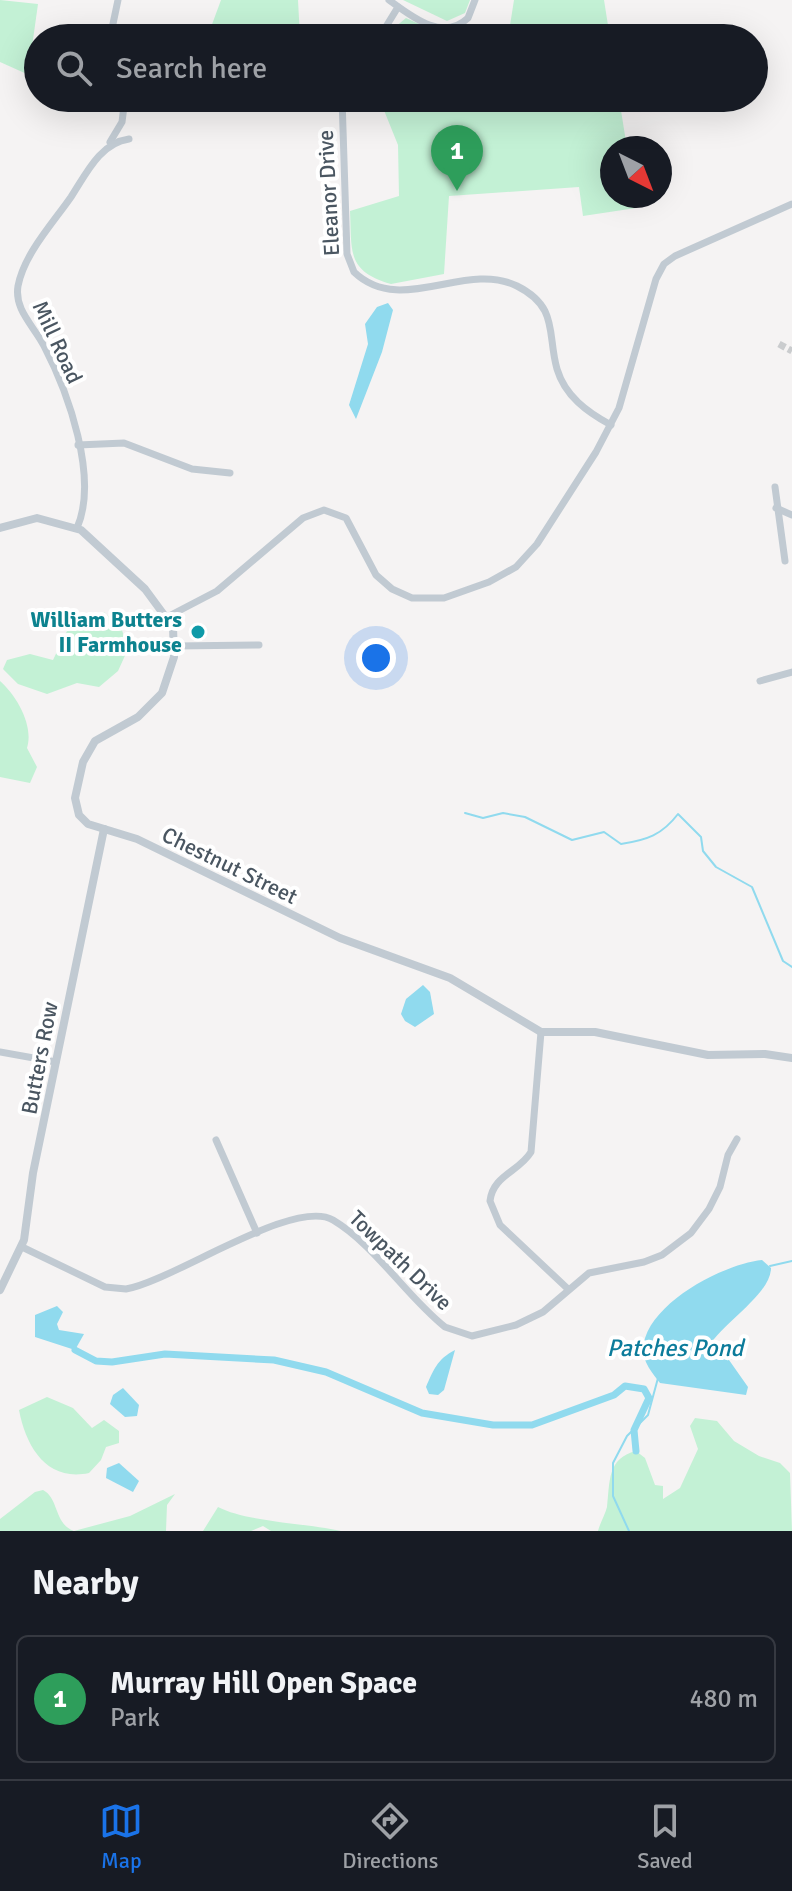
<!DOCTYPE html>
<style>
:root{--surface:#171b24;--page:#20242c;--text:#f1f3f6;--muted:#9ea1a6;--line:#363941;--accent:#1a73e8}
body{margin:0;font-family:Signika,sans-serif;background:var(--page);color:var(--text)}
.compass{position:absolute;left:600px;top:136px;width:72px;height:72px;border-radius:50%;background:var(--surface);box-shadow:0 8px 32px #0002;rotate:138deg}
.you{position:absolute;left:376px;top:658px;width:28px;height:28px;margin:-20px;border:6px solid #fff;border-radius:50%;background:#1a73e8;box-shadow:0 0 0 12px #1a73e833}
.badge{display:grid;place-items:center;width:52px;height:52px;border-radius:50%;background:var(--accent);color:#fff;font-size:26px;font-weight:700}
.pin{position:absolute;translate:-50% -66px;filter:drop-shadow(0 2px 4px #0008)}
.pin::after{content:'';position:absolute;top:42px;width:28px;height:24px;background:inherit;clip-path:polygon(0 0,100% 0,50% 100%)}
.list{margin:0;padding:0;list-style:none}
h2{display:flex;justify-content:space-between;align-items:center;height:104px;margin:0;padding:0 32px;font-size:34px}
h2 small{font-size:26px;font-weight:400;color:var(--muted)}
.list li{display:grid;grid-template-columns:52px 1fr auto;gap:24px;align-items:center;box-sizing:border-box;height:128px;margin:0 16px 16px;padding:0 16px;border:2px solid var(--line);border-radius:12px}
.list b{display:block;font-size:30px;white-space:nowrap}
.list p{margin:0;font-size:26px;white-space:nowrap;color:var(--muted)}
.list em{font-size:26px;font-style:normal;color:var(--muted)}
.icon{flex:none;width:44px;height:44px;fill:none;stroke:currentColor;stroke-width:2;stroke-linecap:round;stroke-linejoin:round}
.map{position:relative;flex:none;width:792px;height:1531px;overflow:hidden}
.search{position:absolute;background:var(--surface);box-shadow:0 8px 32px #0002;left:24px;right:24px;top:24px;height:88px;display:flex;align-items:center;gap:20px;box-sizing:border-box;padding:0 28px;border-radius:44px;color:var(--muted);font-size:30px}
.sheet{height:248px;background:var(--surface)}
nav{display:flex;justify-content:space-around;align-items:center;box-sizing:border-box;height:112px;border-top:2px solid var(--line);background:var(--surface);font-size:22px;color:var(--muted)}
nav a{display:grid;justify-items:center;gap:4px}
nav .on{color:var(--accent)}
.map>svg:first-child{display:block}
</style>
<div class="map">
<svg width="792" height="1531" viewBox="0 0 792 1531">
<rect width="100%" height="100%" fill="#f5f3f3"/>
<!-- green -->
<g fill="#c3f1d5">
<polygon points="0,0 38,4 29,68 38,71 38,79 0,62"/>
<polygon points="221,0 298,0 300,38 207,38"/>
<polygon points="403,0 470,0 465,13 447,21"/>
<polygon points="514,0 604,0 610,38 508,38"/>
<polygon points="406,18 430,29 429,38 382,38"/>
<path d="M379 98H619L627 148H612V196H634L636 208 583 216 579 187 449 196 444 274 391 284C346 271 352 251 350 211L399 196 398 145Z"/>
<polygon points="104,612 121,627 128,649 118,671 99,687 77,683 47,694 18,684 3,669 7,660 30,654 53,660 67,631 84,626"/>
<path d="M0 681C17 696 34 726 27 748L37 767 30 783 0 777Z"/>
<path d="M47 1397 73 1408 92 1428 104 1420 119 1431V1443L106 1447 101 1460 89 1473C47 1482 26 1447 19 1410Z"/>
<path d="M695 1418 717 1421 734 1441 759 1456 780 1463 790 1473 792 1531H598C600 1523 605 1515 607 1507 610 1482 607 1458 636 1451L645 1458 655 1485 663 1486V1499L680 1488 698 1449 690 1426Z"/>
<path d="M43 1490C59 1498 54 1524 74 1531L130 1516 175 1494 167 1505 166 1531H0V1519L35 1492Z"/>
<path d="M218 1507C247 1522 305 1523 341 1531H271L263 1526 251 1531H203Z"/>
</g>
<!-- water -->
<g fill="#90daee">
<polygon points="388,303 393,310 382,352 356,419 349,405 368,344 365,324 377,307"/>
<polygon points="423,985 430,992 434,1014 415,1027 405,1021 401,1014 406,999"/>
<path d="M762 1260 771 1268C771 1295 720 1324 706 1351L707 1355 729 1360 748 1387 746 1395 660 1383C653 1374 643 1362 643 1350 644 1305 723 1264 762 1260Z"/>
<polygon points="57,1306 63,1312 57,1324 59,1330 84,1334 75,1350 35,1337 35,1315"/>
<path d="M455 1350 444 1390 438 1395 429 1394 426 1387C433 1371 437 1359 455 1350Z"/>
<polygon points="123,1388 139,1405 137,1416 125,1417 110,1404 113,1395"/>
<polygon points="119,1463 139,1481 133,1492 106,1478 107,1468"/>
</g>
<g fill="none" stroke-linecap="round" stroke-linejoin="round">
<!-- stream -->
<g stroke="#90daee" stroke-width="2">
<path d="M465 813 483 818 503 813 525 817 572 840 604 832 621 844C647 840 662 835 678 814L701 837 703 851 716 867 752 887 783 961 792 967"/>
<polyline points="770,1266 792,1261"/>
<polyline points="629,1531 613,1496 613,1463 627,1436 648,1415 658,1378"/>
</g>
<!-- canal -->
<polyline stroke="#90daee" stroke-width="7" points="75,1350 96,1361 112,1362 165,1354 274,1360 326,1372 422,1413 493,1425 532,1425 614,1395 625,1386 644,1389 649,1398 634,1430 636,1451"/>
<!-- minor-tunnel -->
<polyline stroke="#caccce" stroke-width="7" stroke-dasharray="7 3.5" stroke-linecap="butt" points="779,344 792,351"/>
<!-- minor -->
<g stroke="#c1cad2" stroke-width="7">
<path d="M389 0C412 17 443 42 468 18L475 0"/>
<polyline points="110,38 118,0"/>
<polyline points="379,38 398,7"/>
<path d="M342 98 347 254 354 272C401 317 465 260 517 286 559 307 547 334 557 369 565 396 587 412 611 425"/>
<polyline points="110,142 122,122 125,98"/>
<polyline points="78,445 124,443 192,469 230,473"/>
<polyline points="775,487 785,561"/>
<polyline points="776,508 792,515"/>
<path d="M77 528C99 478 68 392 44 346 34 326 14 310 18 286 24 254 53 223 71 197 86 174 100 143 129 139"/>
<polyline points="169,616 217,591 303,518 324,510 346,518 376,575 392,589 412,598 444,598 489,582 516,567 537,544 596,452 619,408 656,279 664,264 675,256 792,204"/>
<polyline points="175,646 259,645"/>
<polyline points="760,681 792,672"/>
<path d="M541 1032 531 1152C519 1172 493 1175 490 1201L500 1225 568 1289"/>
<polyline points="0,1052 56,1062"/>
<polyline points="216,1140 257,1233"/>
<path d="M22 1247 105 1287 126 1289C173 1281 294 1197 333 1220 375 1245 406 1296 445 1327L472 1336 516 1325 543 1312 589 1273 644 1262 662 1255 691 1233 709 1209 720 1187 728 1155 737 1139"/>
</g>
<!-- tertiary -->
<g stroke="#c1cad2" stroke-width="8">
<polyline points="0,528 37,518 81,530 145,589 173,627 174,657 162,693 138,717 95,741 83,762 75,798 79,815 88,824 137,839 340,938 450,978 541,1032 595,1032 708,1055 765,1054 792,1058"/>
<polyline points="0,1290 24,1240 33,1173 104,829"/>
</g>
</g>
<!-- markers -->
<circle fill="#0f9aa8" stroke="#fff" stroke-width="3" cx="198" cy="632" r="8"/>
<g text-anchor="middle" stroke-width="8" stroke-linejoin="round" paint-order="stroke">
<!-- street labels -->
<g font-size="22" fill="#4a5661" stroke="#fff">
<text transform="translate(328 193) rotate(-93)" y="8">Eleanor Drive</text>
<text transform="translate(58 342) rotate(65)" y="8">Mill Road</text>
<text transform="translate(230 865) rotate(26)" y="8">Chestnut Street</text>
<text transform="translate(39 1058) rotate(-79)" y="8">Butters Row</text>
<text transform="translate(401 1260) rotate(44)" y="8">Towpath Drive</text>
</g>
<!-- culture labels -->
<g font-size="22" font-weight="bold" fill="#0d838f" stroke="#fff" text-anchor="end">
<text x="182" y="627">William Butters<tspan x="182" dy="25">II Farmhouse</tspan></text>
</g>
<!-- water labels -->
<g font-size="24" font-style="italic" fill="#0c7c9b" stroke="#fff">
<text x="675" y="1356">Patches Pond</text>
</g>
</g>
</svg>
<svg class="compass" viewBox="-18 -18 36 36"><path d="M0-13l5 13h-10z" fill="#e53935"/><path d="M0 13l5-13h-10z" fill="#9ea1a6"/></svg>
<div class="you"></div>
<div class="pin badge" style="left:457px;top:191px;background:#2e9e5b">1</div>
<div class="search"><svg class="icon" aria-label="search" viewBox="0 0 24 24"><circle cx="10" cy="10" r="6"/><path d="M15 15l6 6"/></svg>Search here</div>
</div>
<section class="sheet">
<h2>Nearby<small></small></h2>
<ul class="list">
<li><span class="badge" style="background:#2e9e5b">1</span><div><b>Murray Hill Open Space</b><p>Park</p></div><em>480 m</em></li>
</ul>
</section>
<nav>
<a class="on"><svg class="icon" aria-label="map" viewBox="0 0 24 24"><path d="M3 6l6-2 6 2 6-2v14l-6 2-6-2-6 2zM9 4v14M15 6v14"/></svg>Map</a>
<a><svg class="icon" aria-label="directions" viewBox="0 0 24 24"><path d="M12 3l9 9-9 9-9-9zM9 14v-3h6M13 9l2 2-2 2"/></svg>Directions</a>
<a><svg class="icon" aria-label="saved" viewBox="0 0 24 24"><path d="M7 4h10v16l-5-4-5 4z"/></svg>Saved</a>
</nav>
